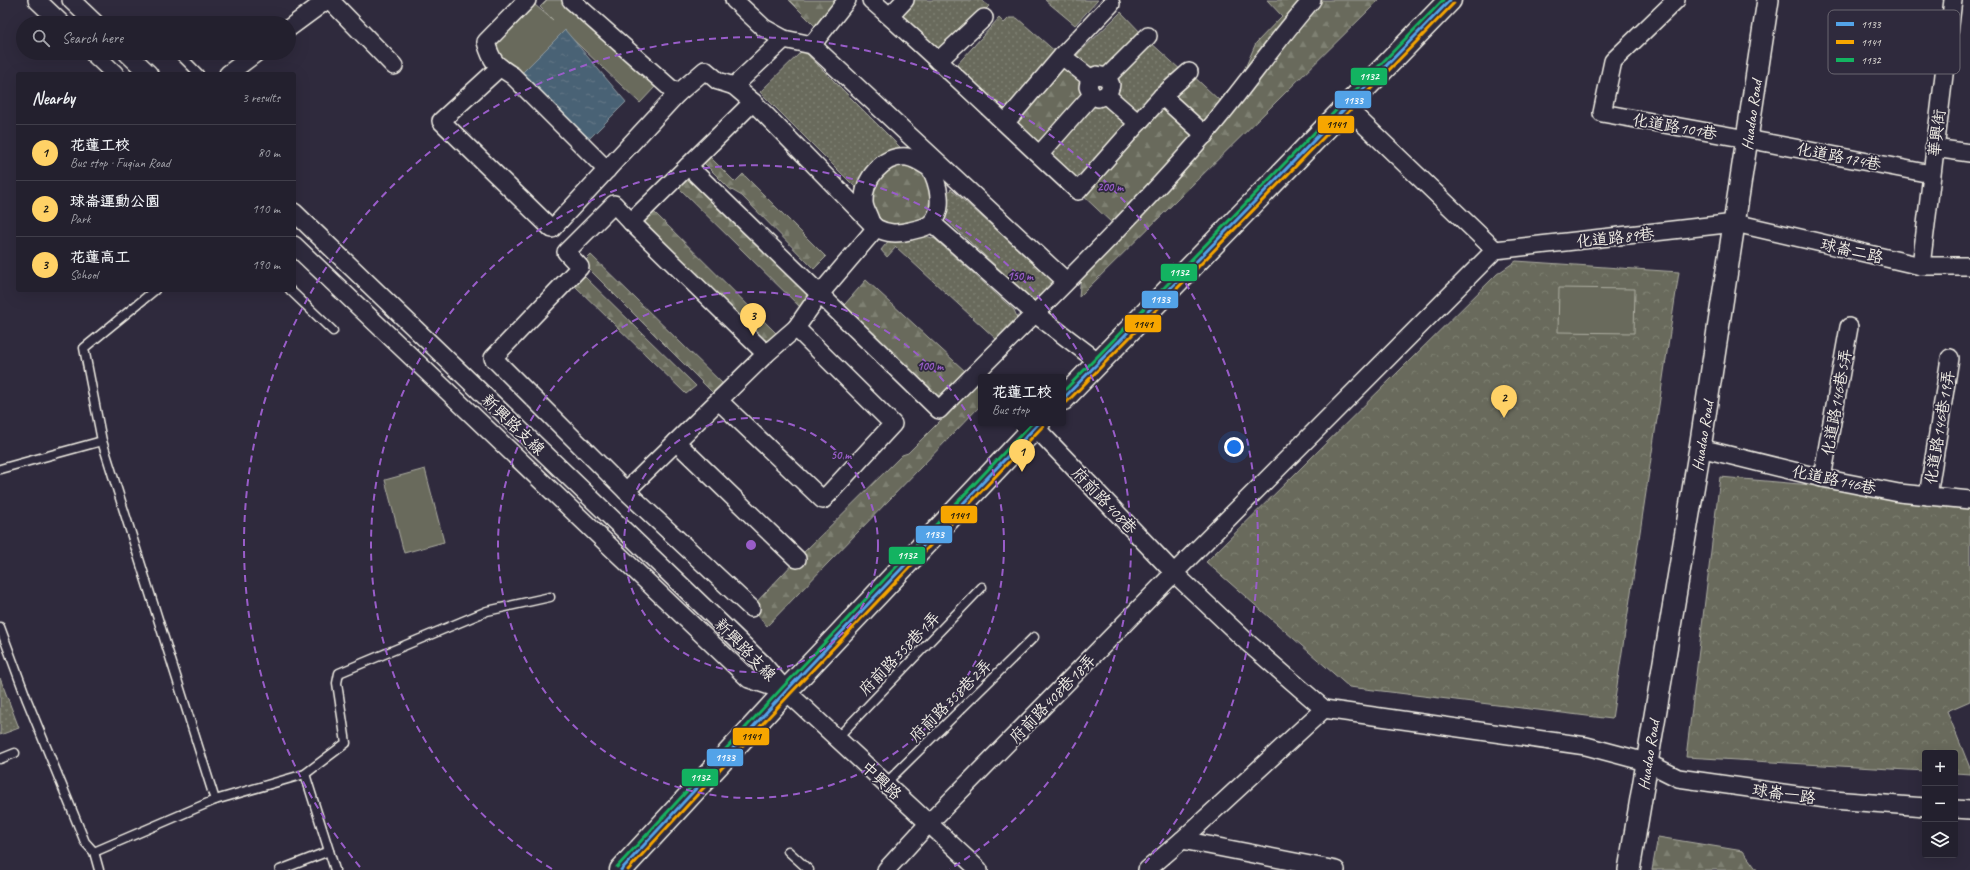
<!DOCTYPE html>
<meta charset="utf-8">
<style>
:root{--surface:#23202e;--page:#2b2836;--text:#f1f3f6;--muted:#a3a3aa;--line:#403e4a;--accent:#ffd166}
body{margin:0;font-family:Caveat,"LXGW WenKai TC",sans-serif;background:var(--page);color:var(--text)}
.controls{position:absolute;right:12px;bottom:12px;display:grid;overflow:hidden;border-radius:4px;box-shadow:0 4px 16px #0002}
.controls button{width:36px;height:36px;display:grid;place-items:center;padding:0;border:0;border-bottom:1px solid var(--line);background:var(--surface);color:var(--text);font:20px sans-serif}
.you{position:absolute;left:1234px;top:447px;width:14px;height:14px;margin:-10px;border:3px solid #fff;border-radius:50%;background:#1a73e8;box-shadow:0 0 0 6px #1a73e833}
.badge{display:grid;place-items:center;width:26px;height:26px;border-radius:50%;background:var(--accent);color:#111;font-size:13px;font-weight:700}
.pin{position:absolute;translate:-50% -33px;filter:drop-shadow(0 1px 2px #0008)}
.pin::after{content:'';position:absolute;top:21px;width:14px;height:12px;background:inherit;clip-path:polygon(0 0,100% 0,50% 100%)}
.popup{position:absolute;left:978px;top:374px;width:88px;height:52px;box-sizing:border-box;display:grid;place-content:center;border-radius:4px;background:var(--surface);filter:drop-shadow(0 1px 3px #0005);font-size:13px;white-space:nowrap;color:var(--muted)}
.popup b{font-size:15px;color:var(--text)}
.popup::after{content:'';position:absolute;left:50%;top:100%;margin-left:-8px;border:8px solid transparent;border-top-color:var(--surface)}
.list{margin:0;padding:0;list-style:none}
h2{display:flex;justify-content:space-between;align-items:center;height:52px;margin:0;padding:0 16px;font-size:17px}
h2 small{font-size:13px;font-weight:400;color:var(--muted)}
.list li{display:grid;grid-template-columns:26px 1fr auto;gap:12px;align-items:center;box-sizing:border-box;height:56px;padding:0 16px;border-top:1px solid var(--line)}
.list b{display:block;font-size:15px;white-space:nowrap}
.list p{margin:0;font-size:13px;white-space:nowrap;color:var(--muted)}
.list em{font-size:13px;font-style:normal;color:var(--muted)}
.icon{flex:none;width:22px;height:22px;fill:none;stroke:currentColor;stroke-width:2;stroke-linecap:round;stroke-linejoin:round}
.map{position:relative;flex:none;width:1970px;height:870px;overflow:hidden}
.search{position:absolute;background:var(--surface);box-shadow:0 4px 16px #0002;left:16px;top:16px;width:280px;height:44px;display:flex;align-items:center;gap:10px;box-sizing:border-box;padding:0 14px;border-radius:22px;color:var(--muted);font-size:15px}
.panel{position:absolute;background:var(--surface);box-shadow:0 4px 16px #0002;left:16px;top:72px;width:280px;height:220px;border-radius:4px}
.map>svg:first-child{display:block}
</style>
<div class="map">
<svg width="1970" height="870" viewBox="0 0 1970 870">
<defs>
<pattern id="grass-dots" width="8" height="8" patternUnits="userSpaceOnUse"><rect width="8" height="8" fill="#696b5c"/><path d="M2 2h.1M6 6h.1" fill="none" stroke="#7f8173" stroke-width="1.8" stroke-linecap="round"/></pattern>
<pattern id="forest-firs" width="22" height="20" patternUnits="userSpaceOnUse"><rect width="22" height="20" fill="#696b5c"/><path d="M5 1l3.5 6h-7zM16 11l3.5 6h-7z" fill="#7f8173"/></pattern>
<pattern id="park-crowns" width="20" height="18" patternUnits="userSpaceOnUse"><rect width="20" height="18" fill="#696b5c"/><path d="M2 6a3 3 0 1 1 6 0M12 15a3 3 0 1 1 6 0" fill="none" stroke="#7f8173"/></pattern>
<pattern id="water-ripples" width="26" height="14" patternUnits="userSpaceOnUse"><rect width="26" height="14" fill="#4a6274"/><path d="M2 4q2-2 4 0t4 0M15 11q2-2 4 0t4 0" fill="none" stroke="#657988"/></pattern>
</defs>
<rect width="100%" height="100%" fill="#2f2a3d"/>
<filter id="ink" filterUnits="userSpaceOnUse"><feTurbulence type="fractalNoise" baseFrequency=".025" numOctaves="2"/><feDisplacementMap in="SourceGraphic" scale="8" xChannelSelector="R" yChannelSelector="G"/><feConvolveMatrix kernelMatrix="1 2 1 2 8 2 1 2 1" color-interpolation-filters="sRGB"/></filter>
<g filter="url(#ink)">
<!-- grass -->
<g fill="url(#grass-dots)" stroke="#aeaea2">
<polygon points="909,0 981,0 989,6 940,56 895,14"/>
<polygon points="1045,0 1098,0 1075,25"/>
<polygon points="1121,12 1144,36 1107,73 1090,74 1073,59"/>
<polygon points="881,13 989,113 985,117 876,17"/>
<polygon points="999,18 1004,23 1009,18 1017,18 1057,53 1006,115 955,67"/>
<polygon points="1149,41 1183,72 1138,118 1111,95 1111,78"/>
<polygon points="803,50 903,150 862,194 760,92"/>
<polygon points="1092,99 1108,100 1134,123 1080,185 1044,153"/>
<polygon points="951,189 1055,283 1037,304 942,216 944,197"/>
<polygon points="920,234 935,239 1014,310 1017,317 996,339 896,247 887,257 881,250 890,239"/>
<polygon points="0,678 19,728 0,735"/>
</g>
<!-- forest -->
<g fill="url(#forest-firs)" stroke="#aeaea2">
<polygon points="789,0 842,0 817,28"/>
<polygon points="1267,0 1379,0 1079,297 1081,274 1113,224 1078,191 1189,72 1219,100 1242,75 1256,43 1282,16"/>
<polygon points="1067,65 1086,79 1088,94 1040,149 1015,123"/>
<polygon points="710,157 735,182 743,174 826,257 814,269 742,196 730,189 704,163"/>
<polygon points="907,163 927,173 935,203 924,220 906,228 886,224 878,217 872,208 871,185 885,168"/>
<polygon points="691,169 819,295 805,312 677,186"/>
<polygon points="653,211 777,334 765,346 641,223"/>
<polygon points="591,255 726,387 716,396 583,263"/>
<polygon points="583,275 696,386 686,394 574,285"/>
<polygon points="866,280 966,372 935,406 838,312"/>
<polygon points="977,379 981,383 981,405 767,626 751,608 797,559 902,455 908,453 939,422"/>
<polygon points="1658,837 1743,851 1757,870 1652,870"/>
</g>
<!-- park -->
<g fill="url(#park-crowns)" stroke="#aeaea2">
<polygon points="1516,261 1679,272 1612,719 1349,687 1206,562 1497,274"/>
<polygon points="1720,477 1970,499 1970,701 1947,711 1970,768 1970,774 1955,773 1955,753 1925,753 1925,771 1686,757"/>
</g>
<!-- pitch -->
<g fill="#696b5c" stroke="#aeaea2">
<polygon points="547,0 567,0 656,86 640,103 564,31 522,73 492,48 535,5 553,20 540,7"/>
<polygon points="1559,288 1635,289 1634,333 1558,332"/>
<polygon points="425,469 444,542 404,553 385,480"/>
</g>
<!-- water -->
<polygon fill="url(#water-ripples)" stroke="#8e9ba2" points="565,30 626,102 585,143 522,73"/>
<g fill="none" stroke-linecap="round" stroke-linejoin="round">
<!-- service casing -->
<g stroke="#f4f1e8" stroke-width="11">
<g id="service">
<polyline points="178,53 199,74"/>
<polyline points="155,290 84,348 102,441 215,800"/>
<polyline points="290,290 333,331"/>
<polyline points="0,469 102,441"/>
<polyline points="0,627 27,700 85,842 94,852 99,870"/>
<polyline points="837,738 982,587"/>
<polyline points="0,759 15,753"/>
<polyline points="305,774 335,870"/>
<polyline points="886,783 1034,637"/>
<polyline points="788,851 809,870"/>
<polyline points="94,852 215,800 305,774 346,743 337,683 339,673 487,611 550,597"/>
<polyline points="280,870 329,851"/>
</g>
</g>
<!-- minor casing -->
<g stroke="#f4f1e8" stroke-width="20">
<g id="minor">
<polyline points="37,0 61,23"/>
<polyline points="71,0 95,23"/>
<polyline points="330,0 394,66"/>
<path d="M527 0 486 42C492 63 496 65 513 76L607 170"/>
<polyline points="571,0 677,94"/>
<polyline points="734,0 764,28 784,39 812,45 1066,281"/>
<path d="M871 0C942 62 1009 128 1078 191L1138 123 1106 95 1098 98 1092 95 1039 155"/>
<polyline points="1676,0 1613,61 1602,113 1747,139 1931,174"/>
<polyline points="890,16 905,0"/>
<polyline points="289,28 327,0"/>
<path d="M784 39 734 86 753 102 876 228C888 234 897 234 910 231 917 229 925 228 930 224 946 211 938 182 930 168L936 162"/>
<polyline points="812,45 847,0"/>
<polyline points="93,53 115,74"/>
<polyline points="127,53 149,74"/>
<polyline points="1062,56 1090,78"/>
<polyline points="938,61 984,18"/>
<polyline points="500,67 441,121 552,229 677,94 705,70 718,81 734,86"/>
<polyline points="228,74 256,53"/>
<polyline points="1092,95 1088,87 1090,78 1097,75 1107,77"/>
<polyline points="1106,95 1108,94 1111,85 1107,77 1148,36"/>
<polyline points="1162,96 1205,135"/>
<polyline points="753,102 631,222 766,354 796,328 819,295 876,228"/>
<polyline points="1346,107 1495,250"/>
<polyline points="1006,122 1062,56 1111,4"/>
<polyline points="1138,123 1162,96 1189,72"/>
<polyline points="1934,148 1970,153"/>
<path d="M688 166 939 410C1028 319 1121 231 1204 135 1242 91 1274 43 1312 0"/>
<polyline points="294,212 762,663 786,691 979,870"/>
<path d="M870 220C868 214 864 208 864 202 863 179 883 155 907 157 915 158 923 164 930 168"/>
<polyline points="631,222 614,204 566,252 580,267 493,358 626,491 766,354"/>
<polyline points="932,223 1034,313 1100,363"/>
<polyline points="294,245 749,679 785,691"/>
<polyline points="1495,250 1735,223 1921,266 1970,266"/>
<polyline points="1921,266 1953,0"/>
<polyline points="719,401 823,500 893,424 796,328"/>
<polyline points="1035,427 1174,573 1247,642 1324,709 1586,746 1646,762 1678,778 1833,800 1925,807"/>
<polyline points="676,442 797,559"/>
<polyline points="1700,448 1822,478 1899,493 1970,500"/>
<polyline points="1822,478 1849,327"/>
<polyline points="626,491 751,608"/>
<polyline points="1928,496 1950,358"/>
<polyline points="1955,809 1970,810"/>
<polyline points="1182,840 1336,870"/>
<polyline points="886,870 929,823 1174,573 1495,250"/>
<polyline points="1147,870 1182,840 1324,709"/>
</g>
</g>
<!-- tertiary casing -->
<g stroke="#f4f1e8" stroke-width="24">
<polyline id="tertiary" points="1629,870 1700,448 1768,0"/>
</g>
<!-- primary casing -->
<g stroke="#f4f1e8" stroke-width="25">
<g id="primary">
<polyline points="1063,399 1450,0"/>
<polyline points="621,870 786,691 1039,423"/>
</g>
</g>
<!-- service -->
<use href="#service" stroke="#2f2a3d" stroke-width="8"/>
<!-- minor -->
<use href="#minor" stroke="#2f2a3d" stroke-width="17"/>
<!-- tertiary -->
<use href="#tertiary" stroke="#2f2a3d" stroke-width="21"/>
<!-- primary -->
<use href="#primary" stroke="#2f2a3d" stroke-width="22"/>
<!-- bus-1 casing -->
<g stroke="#2f2a3d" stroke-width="6">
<g id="bus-1">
<polyline points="1063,399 1450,0"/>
<polyline points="621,870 786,691 1039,423"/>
</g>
</g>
<!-- bus-2 casing -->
<g stroke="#2f2a3d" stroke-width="6">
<g id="bus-2">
<polyline points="1067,402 1454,3"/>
<polyline points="628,870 790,694 1043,426"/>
</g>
</g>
<!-- bus-3 casing -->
<g stroke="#2f2a3d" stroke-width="6">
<g id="bus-3">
<polyline points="1063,392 1443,0"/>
<polyline points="617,867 782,688 1032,423"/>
</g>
</g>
<!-- bus-1 -->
<use href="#bus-1" stroke="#53a3e8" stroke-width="3"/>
<!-- bus-2 -->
<use href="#bus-2" stroke="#f7a600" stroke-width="3"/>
<!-- bus-3 -->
<use href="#bus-3" stroke="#13b361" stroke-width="3"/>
</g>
</g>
<!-- distance rings -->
<g fill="none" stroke="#995dc9" stroke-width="2" stroke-dasharray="7 5">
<circle cx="751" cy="545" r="127"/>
<circle cx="751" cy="545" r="253"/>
<path d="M552 869A380 380 0 1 1 950 869"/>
<path d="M360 867A507 507 0 1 1 1142 867"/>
</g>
<g text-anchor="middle" stroke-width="3.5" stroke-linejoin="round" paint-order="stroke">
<!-- street labels -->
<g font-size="16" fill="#f4f1e8" stroke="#2f2a3d">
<text transform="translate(1751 115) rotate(-82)" y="6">Huadao Road</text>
<text transform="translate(1675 126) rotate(10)" y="6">化道路101巷</text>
<text transform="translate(1936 133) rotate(-83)" y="6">華興街</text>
<text transform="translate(1839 156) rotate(11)" y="6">化道路174巷</text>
<text transform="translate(1615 237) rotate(-6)" y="6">化道路89巷</text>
<text transform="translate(1852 250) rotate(13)" y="6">球崙二路</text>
<text transform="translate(1836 402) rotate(-80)" y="6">化道路146巷5弄</text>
<text transform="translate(514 424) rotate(44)" y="6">新興路支線</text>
<text transform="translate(1939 427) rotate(-81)" y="6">化道路146巷19弄</text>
<text transform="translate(1702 436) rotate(-81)" y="6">Huadao Road</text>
<text transform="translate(1834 479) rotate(12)" y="6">化道路146巷</text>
<text transform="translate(1105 500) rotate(46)" y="6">府前路408巷</text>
<text transform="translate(746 649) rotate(46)" y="6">新興路支線</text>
<text transform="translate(899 653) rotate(-46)" y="6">府前路358巷1弄</text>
<text transform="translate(1052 698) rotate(-46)" y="6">府前路408巷18弄</text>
<text transform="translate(950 700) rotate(-45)" y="6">府前路358巷2弄</text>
<text transform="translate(1648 755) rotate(-81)" y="6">Huadao Road</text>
<text transform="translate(882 780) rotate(43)" y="6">中興路</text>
<text transform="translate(1784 793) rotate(8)" y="6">球崙一路</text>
</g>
</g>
<!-- legend -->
<rect x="1828" y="10" width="132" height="64" rx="6" fill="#2f2a3d" stroke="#6a6670" stroke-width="1"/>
<rect x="1836" y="22" width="18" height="4" fill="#53a3e8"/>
<rect x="1836" y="40" width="18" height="4" fill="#f7a600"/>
<rect x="1836" y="58" width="18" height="4" fill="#13b361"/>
<g font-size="11" fill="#f4f1e8">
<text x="1861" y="28">1133</text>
<text x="1861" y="46">1141</text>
<text x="1861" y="64">1132</text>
</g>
<circle cx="751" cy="545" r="6" fill="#995dc9" stroke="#2f2a3d" stroke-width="2"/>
<g font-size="12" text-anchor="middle" font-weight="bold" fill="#995dc9" stroke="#2f2a3d" stroke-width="3.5" stroke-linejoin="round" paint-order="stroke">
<text x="1110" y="191">200 m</text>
<text x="1020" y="280">150 m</text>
<text x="930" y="370">100 m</text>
<text x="841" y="459">50 m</text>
</g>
<g stroke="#2f2a3d" stroke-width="1.5">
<rect x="1350" y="67" width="38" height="19" rx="4" fill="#13b361"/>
<rect x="1334" y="90" width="38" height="19" rx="4" fill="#53a3e8"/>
<rect x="1317" y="115" width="38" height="19" rx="4" fill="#f7a600"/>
<rect x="1160" y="263" width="38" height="19" rx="4" fill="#13b361"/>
<rect x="1141" y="290" width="38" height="19" rx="4" fill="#53a3e8"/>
<rect x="1124" y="314" width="38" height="19" rx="4" fill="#f7a600"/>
<rect x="940" y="505" width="38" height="19" rx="4" fill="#f7a600"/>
<rect x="915" y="525" width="38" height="19" rx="4" fill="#53a3e8"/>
<rect x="888" y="546" width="38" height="19" rx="4" fill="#13b361"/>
<rect x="732" y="727" width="38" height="19" rx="4" fill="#f7a600"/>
<rect x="706" y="748" width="38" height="19" rx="4" fill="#53a3e8"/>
<rect x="681" y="768" width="38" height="19" rx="4" fill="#13b361"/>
</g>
<g font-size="11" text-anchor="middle" font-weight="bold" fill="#fff">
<text x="1369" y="80">1132</text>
<text x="1353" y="104">1133</text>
<text x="1179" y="276">1132</text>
<text x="1160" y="303">1133</text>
<text x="934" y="538">1133</text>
<text x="907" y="559">1132</text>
<text x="725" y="761">1133</text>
<text x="700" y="781">1132</text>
</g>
<g font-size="11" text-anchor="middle" font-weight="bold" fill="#111">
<text x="1336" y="128">1141</text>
<text x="1143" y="328">1141</text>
<text x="959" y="519">1141</text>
<text x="751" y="740">1141</text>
</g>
</svg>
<div class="controls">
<button>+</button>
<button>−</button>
<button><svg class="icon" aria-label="layers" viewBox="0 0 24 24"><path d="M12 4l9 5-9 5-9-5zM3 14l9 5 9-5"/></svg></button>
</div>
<div class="you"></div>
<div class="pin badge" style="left:1022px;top:472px">1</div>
<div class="popup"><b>花蓮工校</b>Bus stop</div>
<div class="pin badge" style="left:1504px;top:418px">2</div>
<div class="pin badge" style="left:753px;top:336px">3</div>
<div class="search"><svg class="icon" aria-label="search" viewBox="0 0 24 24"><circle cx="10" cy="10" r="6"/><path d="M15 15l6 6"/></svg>Search here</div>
<section class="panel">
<h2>Nearby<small>3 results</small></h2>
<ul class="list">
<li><span class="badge">1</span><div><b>花蓮工校</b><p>Bus stop · Fuqian Road</p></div><em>80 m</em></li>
<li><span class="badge">2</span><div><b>球崙運動公園</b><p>Park</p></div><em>110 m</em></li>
<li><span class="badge">3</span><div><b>花蓮高工</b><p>School</p></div><em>190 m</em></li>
</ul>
</section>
</div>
